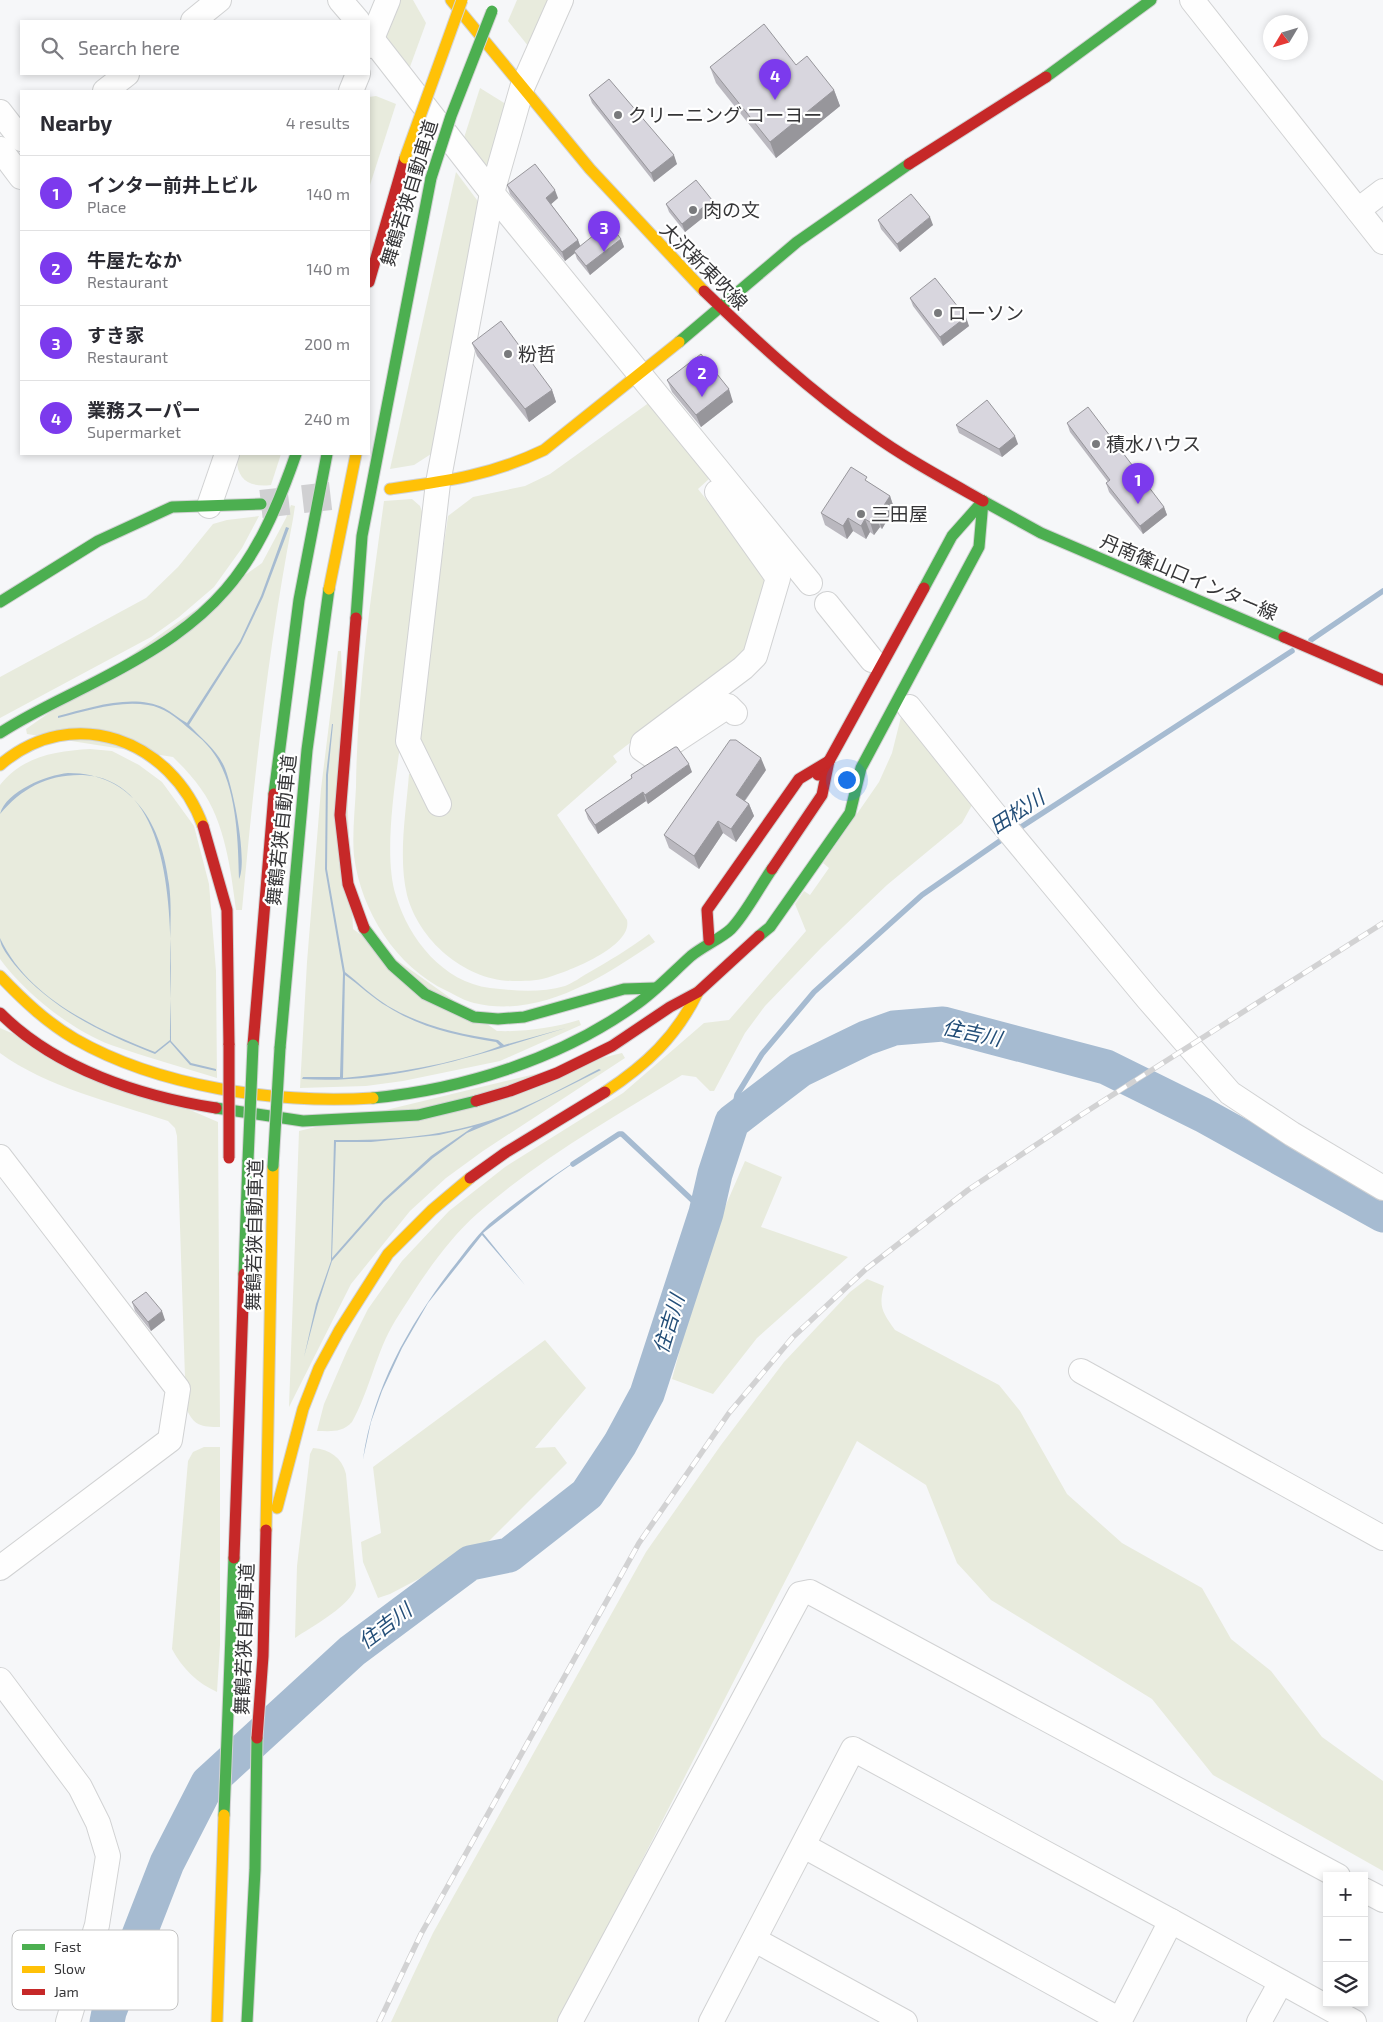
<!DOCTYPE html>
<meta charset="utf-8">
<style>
:root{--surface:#fff;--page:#f7f7f7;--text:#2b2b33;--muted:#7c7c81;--line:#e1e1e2;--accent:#7c3aed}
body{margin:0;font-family:"Exo 2","Noto Sans JP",sans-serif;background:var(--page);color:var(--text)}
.controls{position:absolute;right:15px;bottom:15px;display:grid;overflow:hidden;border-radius:0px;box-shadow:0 2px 8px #0003}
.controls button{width:45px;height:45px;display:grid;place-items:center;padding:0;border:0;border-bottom:1px solid var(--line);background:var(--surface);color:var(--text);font:25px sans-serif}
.compass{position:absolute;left:1263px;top:15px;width:45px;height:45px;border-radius:50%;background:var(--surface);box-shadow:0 2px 8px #0003;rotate:232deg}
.you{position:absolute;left:846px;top:779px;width:18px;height:18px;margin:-12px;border:4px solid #fff;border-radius:50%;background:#1a73e8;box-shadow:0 0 0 8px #1a73e833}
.badge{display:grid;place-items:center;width:32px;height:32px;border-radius:50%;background:var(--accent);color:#fff;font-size:16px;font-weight:700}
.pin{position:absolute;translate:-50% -41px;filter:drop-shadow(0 1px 2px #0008)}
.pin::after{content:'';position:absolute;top:26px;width:18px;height:15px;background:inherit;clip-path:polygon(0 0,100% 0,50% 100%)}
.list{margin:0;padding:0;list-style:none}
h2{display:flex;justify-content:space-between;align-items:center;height:65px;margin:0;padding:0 20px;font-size:21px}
h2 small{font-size:16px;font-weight:400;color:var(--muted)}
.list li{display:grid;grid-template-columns:32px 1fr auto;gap:15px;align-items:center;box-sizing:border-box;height:75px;padding:0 20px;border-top:1px solid var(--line)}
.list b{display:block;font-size:19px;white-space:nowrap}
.list p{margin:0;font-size:16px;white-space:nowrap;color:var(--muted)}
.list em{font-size:16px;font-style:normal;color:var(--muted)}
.icon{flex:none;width:28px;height:28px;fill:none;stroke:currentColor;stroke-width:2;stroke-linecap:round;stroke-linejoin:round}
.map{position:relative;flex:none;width:1383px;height:2022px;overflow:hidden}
.search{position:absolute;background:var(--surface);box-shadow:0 2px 8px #0003;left:20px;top:20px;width:350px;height:55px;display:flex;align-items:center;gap:12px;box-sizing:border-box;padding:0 18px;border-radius:0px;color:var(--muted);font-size:19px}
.panel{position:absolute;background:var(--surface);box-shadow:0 2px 8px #0003;left:20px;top:90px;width:350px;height:365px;border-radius:0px}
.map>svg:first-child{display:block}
</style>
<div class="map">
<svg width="1383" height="2022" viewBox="0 0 1383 2022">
<rect width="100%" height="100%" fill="#f6f7f9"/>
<!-- green -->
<g fill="#e8ebdd">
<polygon points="398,0 413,0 426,23 407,75 380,42"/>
<polygon points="517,0 549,0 529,47 508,21"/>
<polygon points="480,88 509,106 486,174 462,144"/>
<polygon points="376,96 396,104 369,188 369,97"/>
<polygon points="456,172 483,208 431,454 414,465 390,469"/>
<path d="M650 402 709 479 698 489 768 577 750 650 613 756 617 762 557 815 627 920C633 947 567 972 546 978 536 981 524 981 512 981 465 980 419 941 407 895 398 857 406 813 409 774H414L416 738 448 516 473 497 525 486 550 474Z"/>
<path d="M237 454H281L271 485C248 488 235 478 237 454Z"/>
<path d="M412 499 420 506 425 520C420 584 413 648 405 711 399 760 381 850 396 896 409 939 443 982 490 988 515 991 541 993 565 986 573 983 581 977 588 973 609 961 629 949 649 934L655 942C603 977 540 1019 474 1003 465 1001 455 995 447 991 396 967 361 911 354 856 352 834 355 809 356 787 357 692 371 596 384 501Z"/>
<path d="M291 505 295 506 293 519C268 649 254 779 242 910H236C231 871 225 822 201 789 193 777 183 767 173 757L27 734 26 729 262 563 286 518Z"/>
<polygon points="259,516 242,548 214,587 179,617 151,637 0,718 0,677 146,598 178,567 213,524 227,520"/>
<path d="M338 651H341L353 929 497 1031C525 1032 552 1028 579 1020L581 1025 500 1061 403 1081 366 1086 300 1088 307 962 321 789Z"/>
<path d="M901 717 972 805 962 823 887 885 822 947 765 1006 745 1033 714 1091H710L696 1077 682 1075C613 1118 539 1159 478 1213 444 1243 419 1283 395 1321 376 1352 370 1390 352 1422 342 1433 331 1431 317 1431L324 1404 347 1351 368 1309 402 1261 449 1211 505 1167 623 1093 704 1023 729 1020 806 931 795 904 804 891 810 895 829 868 823 863 879 782 892 753Z"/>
<path d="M90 749 112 751 139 765 162 782 194 826 209 884 216 971 217 1078C182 1067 146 1057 111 1045 71 1030 25 993 0 959V785C23 756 56 751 90 749Z"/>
<path d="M0 1028 218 1122 220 1427C201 1427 194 1426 186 1408L177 1136 175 1128 168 1121C114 1103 46 1087 0 1053Z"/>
<polygon points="622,1053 625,1058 483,1151 446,1178 410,1211 351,1284 289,1407 299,1131"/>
<polygon points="745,1161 782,1177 761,1227 848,1257 757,1338 713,1394 672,1379 708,1246"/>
<path d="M867 1279 884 1286C878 1307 883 1313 895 1330L999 1385 1020 1411 1067 1494 1122 1543 1202 1588 1231 1639 1271 1671 1322 1737 1383 1781V1871L1213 1775 1152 1699 991 1600 957 1563 926 1485 857 1441 559 2022H391L433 1933 646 1552 721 1445 784 1362 850 1292Z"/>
<polygon points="545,1340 586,1388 535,1448 555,1447 567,1463 487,1543 390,1594 378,1598 363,1562 361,1542 381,1533 373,1467"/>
<path d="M204 1447H220V1645L217 1692C197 1683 182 1668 172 1649L188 1461 193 1452Z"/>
<path d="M313 1448C330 1449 342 1458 346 1474L356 1585C354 1604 311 1627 295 1638L297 1566 310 1454Z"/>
</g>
<!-- water -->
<g fill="#a6bbd1" fill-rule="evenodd">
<path d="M286 527 289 528 263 597 241 643 189 725C201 738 216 749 224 766 233 786 248 861 239 879 238 838 237 777 207 745 201 738 194 733 187 727 176 717 163 707 148 705 118 700 87 711 58 718V716C90 708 132 693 164 708 172 712 179 719 187 723L240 641 261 596Z"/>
<path d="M332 724H333L328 775 327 869 345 972C359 983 372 996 388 1006 422 1026 459 1034 498 1040L504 1045 566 1028C480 1054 393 1085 302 1079L303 1077H340L343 973 325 869 326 775ZM345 975C360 985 372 998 388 1007 421 1028 458 1036 496 1042L500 1046C451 1065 395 1073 343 1078Z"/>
<path d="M68 773C133 773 162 825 169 884 172 907 170 930 170 953 170 982 171 1012 171 1041L191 1063 216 1069V1071L190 1065 170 1042 155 1054C102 1033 51 1009 14 964 9 957 0 947 0 938 28 998 96 1029 155 1052L170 1040C169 970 189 780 83 775 48 774 22 788 0 814 6 791 47 775 68 773Z"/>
<path d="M599 1069 601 1070 517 1112 467 1133 433 1158 384 1202 332 1261 318 1304 304 1357 316 1304 331 1261 334 1140C396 1141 460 1135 517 1110 545 1098 572 1083 599 1069ZM473 1127 431 1156 383 1200 332 1258 336 1142H371L439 1135Z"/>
<path d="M588 1153 555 1176 483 1233 525 1285 482 1235 428 1303 402 1348 382 1391 371 1422 363 1459C373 1389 408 1327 450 1271 462 1256 475 1237 489 1224 520 1198 554 1175 588 1153Z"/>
</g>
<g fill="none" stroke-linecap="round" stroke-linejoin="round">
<!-- stream -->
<g stroke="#a6bbd1" stroke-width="5.5">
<polyline points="1311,640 1383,591"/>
<polyline points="1015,831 1292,651"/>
<polyline points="732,1122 737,1095 762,1054 814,992 922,895 1007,836"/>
<polyline points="573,1164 619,1134 622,1134 706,1213"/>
</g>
<!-- river -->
<polyline stroke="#a6bbd1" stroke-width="35" points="107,2022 109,2012 167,1863 208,1783 352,1651 470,1563 509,1555 587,1494 620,1444 647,1394 706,1213 715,1174 732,1122 800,1070 866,1038 894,1028 943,1024 1106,1067 1203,1115 1383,1215"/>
<!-- secondary-tunnel -->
<polyline stroke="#d0d0d2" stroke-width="28" stroke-dasharray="28 14" stroke-linecap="butt" points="261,504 339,495"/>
<!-- street casing -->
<g stroke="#d1d2d3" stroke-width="26">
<g id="street">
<polyline points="340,0 358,21"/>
<polyline points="1192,0 1383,242"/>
<polyline points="193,21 219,0"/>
<polyline points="369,35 492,193 810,583"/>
<polyline points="369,46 388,0"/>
<polyline points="105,91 127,74"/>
<polyline points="351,91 358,74"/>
<polyline points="0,112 21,139"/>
<polyline points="0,149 21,177"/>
<polyline points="1358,210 1383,191"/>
<polyline points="717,492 778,578 755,656 743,668 643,743 642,749 652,756 728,706 735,713"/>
<polyline points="209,506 227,454"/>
<polyline points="827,604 872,660"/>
<polyline points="909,707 992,811 1148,999 1230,1093 1292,1134 1383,1188"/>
<polyline points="439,804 408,741 438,483 492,193 522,88 561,0"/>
<polyline points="0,1157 178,1389 170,1440 0,1568"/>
<polyline points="1081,1371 1383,1538"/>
<polyline points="0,1680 80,1787 98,1823 108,1856 97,1925 68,2022"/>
<polyline points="804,1846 1120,2020"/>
<polyline points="1364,1890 1383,1900"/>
<polyline points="755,1940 905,2022"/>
<polyline points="570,2022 800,1594 810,1592 1338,1876"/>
<polyline points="711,2022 853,1749 1171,1921 1354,2022"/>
<polyline points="1119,2022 1171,1921"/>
<polyline points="1259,2022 1281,1982"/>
</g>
</g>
<!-- fast casing -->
<g stroke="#d1d2d3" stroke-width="13">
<g id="fast">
<polyline points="1046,77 1151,0"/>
<polyline points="679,342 797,242 909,164"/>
<polyline points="983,501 1041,533 1284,637"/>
<polyline points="924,588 952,536 983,501"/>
<polyline points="0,602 98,541 172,507 261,504"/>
<polyline points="356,618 362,536 431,178"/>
<path d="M0 733C32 712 67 697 101 679 215 620 254 575 296 454"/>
<polyline points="274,794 299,600 327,454"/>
<polyline points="364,928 392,965 425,994 474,1017 498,1019 524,1017 624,989 656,988"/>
<polyline points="759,936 770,927 850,813 861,768 979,547 983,501"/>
<polyline points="280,1048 307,750 329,589"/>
<path d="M373 1098C464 1089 559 1059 634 1006 655 992 672 973 691 956 702 947 723 937 731 929 745 915 760 886 772 869"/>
<polyline points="216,1108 303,1121 418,1115 476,1101"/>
<polyline points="244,1274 248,1160"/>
<polyline points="224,1815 234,1558"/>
<polyline points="247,2022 255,1870 257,1738"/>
</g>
</g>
<!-- slow casing -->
<g stroke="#d1d2d3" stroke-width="13">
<g id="slow">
<polyline points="451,0 590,169 704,291"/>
<path d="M390 489C447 481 492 475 544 450L679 342"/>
<polyline points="329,589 356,454"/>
<path d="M0 765C73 702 172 740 203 826"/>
<path d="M0 976C23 1000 46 1022 75 1039 159 1087 277 1104 373 1098"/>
<path d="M605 1092C646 1065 676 1037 698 992"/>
<polyline points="277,1508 303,1409 319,1368 339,1331 388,1254 432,1210 470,1178"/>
<polyline points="266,1530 273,1166"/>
<polyline points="217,2022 224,1815"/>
</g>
</g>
<!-- jam casing -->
<g stroke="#d1d2d3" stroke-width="13">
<g id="jam">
<polyline points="909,164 1046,77"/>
<polyline points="369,282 405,158"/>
<path d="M704 291C756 341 810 391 869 432 905 458 944 479 983 501"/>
<polyline points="356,618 340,815 348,884 364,928"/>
<polyline points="1284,637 1383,680"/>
<polyline points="818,775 829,761 924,588"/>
<polyline points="203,826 227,910 229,1045"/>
<polyline points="772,869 822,795 829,761"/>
<polyline points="709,940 707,910 799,779 829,761"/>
<path d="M0 1013C56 1069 140 1096 216 1108"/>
<polyline points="253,1045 274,794"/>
<polyline points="476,1101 510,1091 557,1073 612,1046 670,1007 698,992 759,936"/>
<polyline points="470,1178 505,1153 605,1092"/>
<polyline points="234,1558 244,1274"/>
<polyline points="257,1738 263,1656 266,1530"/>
</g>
</g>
<!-- street -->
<use href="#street" stroke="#fefefe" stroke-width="24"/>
<!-- fast -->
<use href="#fast" stroke="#4caf50" stroke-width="11"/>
<!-- slow -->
<use href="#slow" stroke="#ffc107" stroke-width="11"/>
<!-- jam -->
<use href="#jam" stroke="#c62828" stroke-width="11"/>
<!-- rail casing -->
<g stroke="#d2d2d3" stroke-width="5.5">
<polyline id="rail" points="379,2022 421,1934 639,1543 729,1413 793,1337 866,1269 968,1190 1081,1115 1383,923"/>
</g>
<!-- rail -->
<use href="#rail" stroke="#fff" stroke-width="4" stroke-dasharray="11" stroke-linecap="butt"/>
<!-- fast-bridge casing -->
<g stroke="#d4d4d5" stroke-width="13" stroke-linecap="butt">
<g id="fast-bridge">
<polyline points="431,178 451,116 492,11"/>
<polyline points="248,1160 253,1045"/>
<polyline points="273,1166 280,1048"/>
</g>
</g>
<!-- slow-bridge casing -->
<g stroke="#d4d4d5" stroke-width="13" stroke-linecap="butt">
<polyline id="slow-bridge" points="405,158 462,0"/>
</g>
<!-- jam-bridge casing -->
<g stroke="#d4d4d5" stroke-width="13" stroke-linecap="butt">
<polyline id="jam-bridge" points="229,1045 229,1158"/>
</g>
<!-- fast-bridge -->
<use href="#fast-bridge" stroke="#4caf50" stroke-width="11"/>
<!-- slow-bridge -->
<use href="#slow-bridge" stroke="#ffc107" stroke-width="11"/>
<!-- jam-bridge -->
<use href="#jam-bridge" stroke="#c62828" stroke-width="11"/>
</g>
<!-- wall -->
<g fill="#bab8bf">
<polygon points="796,65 834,90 840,106 776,158 716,83 710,67"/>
<polygon points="589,95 677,164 654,182 592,103"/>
<polygon points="507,185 558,198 551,204 578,240 580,246 621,239 624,247 590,275 577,259 575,253 565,261 510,194"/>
<polygon points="666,204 715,208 685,232 669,212"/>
<polygon points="878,220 933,225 900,252 881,229"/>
<polygon points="910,298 969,326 943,346 913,306"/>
<polygon points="472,343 552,390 556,402 529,422 477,356"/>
<polygon points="667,380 733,402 701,427 672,392"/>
<polygon points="1067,423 1164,507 1167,515 1143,534 1109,492 1106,483 1108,482 1070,432"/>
<polygon points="956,425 1018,444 1002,457 959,433"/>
<polygon points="868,482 890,496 894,508 882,529 880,527 874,535 870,532 866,539 853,531 847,539 825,525 821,513"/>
<polygon points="766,770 745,801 749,804 754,816 736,842 723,833 699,869 669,848 664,835"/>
<polygon points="692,772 648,804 646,801 598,834 588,819 585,810 632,778 631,775"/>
<polygon points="132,1302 165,1320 151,1331 135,1311"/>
</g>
<!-- shaded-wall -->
<g fill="#97969b">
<polygon points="834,90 840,106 776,158 770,142"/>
<polygon points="674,155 677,164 654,182 651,173"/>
<polygon points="555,190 558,198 549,206 546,198"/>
<polygon points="712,200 715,208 685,232 682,224"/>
<polygon points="930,217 933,225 900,252 897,244"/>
<polygon points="621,239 624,247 590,275 586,266"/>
<polygon points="578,240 581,248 574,251 575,253 565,261 562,252"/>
<polygon points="966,317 969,326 943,346 940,337"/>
<polygon points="729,389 733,402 701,427 696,415"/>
<polygon points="552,390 556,402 529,422 525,409"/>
<polygon points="1015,436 1018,444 1002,457 999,449"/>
<polygon points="890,496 894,508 882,529 877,516"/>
<polygon points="1164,507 1167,515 1143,534 1140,526"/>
<polygon points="876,515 880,527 874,535 870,522"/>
<polygon points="848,518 853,531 847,539 843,526"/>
<polygon points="865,519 870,532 866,539 861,526"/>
<polygon points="761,758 766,770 740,807 736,795"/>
<polygon points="689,764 692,772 648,804 645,795"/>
<polygon points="643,792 646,801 598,834 595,825"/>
<polygon points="749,804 754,816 736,842 731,829"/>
<polygon points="718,821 723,833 699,869 694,856"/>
<polygon points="162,1311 165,1320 151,1331 148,1322"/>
</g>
<!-- building -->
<g fill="#d8d6de" stroke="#97969b">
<polygon points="764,24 796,65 807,56 834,90 770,142 710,67"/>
<polygon points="609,79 674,155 651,173 589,95"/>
<polygon points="535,164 555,190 546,198 578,240 562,252 507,185"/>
<polygon points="696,180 712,200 682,224 666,204"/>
<polygon points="911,194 930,217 897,244 878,220"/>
<polygon points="609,223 621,239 586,266 574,251"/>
<polygon points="935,278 966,317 940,337 910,298"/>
<polygon points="501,321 552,390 525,409 472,343"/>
<polygon points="701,354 729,389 696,415 667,380"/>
<polygon points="987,400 1015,436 999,449 956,425"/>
<polygon points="1088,407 1164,507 1140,526 1106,483 1110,480 1067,423"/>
<polygon points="851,467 867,477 865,480 890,496 877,516 876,515 870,522 865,519 861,526 848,518 843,526 821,513"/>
<polygon points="730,740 736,740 761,758 736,795 749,804 731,829 718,821 694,856 664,835"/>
<polygon points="675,747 677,747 689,764 645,795 643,792 595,825 585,810 632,778 631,775"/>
<polygon points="146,1292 162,1311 148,1322 132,1302"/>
</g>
<!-- markers -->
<g fill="#797a7c" stroke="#fff" stroke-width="2">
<circle cx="618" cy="115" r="5"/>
<circle cx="693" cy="210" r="5"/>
<circle cx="938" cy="313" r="5"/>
<circle cx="508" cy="354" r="5"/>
<circle cx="1096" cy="444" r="5"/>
<circle cx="861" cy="514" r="5"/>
</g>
<g text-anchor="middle" stroke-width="4.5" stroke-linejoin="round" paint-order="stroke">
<!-- poi labels -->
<g font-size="19" fill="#363638" stroke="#fff" text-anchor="start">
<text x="628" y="122">クリーニング コーヨー</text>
<text x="703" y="217">肉の文</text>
<text x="948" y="320">ローソン</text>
<text x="518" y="361">粉哲</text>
<text x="1106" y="451">積水ハウス</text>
<text x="871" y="521">三田屋</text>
</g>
<!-- street labels -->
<g font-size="19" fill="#363638" stroke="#fff">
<text transform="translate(409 193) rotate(-73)" y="7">舞鶴若狭自動車道</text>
<text transform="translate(704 266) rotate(45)" y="7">大沢新東吹線</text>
<text transform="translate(1189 577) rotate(23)" y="7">丹南篠山口インター線</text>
<text transform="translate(281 830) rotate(-84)" y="7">舞鶴若狭自動車道</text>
<text transform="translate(254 1235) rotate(-89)" y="7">舞鶴若狭自動車道</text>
<text transform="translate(244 1639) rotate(-88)" y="7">舞鶴若狭自動車道</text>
</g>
<!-- water labels -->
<g font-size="20" font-style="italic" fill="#234e78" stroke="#fff">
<text transform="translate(1017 812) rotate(-33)" y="7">田松川</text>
<text transform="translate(972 1033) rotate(12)" y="7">住吉川</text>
<text transform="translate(669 1324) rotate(-73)" y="7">住吉川</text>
<text transform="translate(385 1626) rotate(-37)" y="7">住吉川</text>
</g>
</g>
<!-- legend -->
<rect x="12" y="1930" width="166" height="80" rx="8" fill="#fff" stroke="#c3c3c3" stroke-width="1"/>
<rect x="22" y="1944" width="23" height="6" fill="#4caf50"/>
<rect x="22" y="1966" width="23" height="7" fill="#ffc107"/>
<rect x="22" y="1989" width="23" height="6" fill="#c62828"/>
<g font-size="14" fill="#363638">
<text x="54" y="1952">Fast</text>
<text x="54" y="1974">Slow</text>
<text x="54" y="1997">Jam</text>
</g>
</svg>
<div class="controls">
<button>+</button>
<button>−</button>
<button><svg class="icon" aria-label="layers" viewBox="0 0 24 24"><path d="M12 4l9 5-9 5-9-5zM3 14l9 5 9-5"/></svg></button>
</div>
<svg class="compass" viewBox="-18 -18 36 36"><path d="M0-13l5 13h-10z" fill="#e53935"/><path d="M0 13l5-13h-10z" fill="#7c7c81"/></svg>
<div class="you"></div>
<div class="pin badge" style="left:1138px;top:504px">1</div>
<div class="pin badge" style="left:702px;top:397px">2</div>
<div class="pin badge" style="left:604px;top:252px">3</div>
<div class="pin badge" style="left:775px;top:100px">4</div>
<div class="search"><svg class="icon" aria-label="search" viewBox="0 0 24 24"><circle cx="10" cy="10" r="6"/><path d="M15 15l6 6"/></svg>Search here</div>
<section class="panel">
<h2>Nearby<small>4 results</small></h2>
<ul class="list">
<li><span class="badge">1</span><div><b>インター前井上ビル</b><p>Place</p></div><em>140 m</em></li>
<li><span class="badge">2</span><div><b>牛屋たなか</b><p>Restaurant</p></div><em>140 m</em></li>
<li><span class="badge">3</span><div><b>すき家</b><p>Restaurant</p></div><em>200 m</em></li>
<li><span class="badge">4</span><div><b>業務スーパー</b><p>Supermarket</p></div><em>240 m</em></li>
</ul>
</section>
</div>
